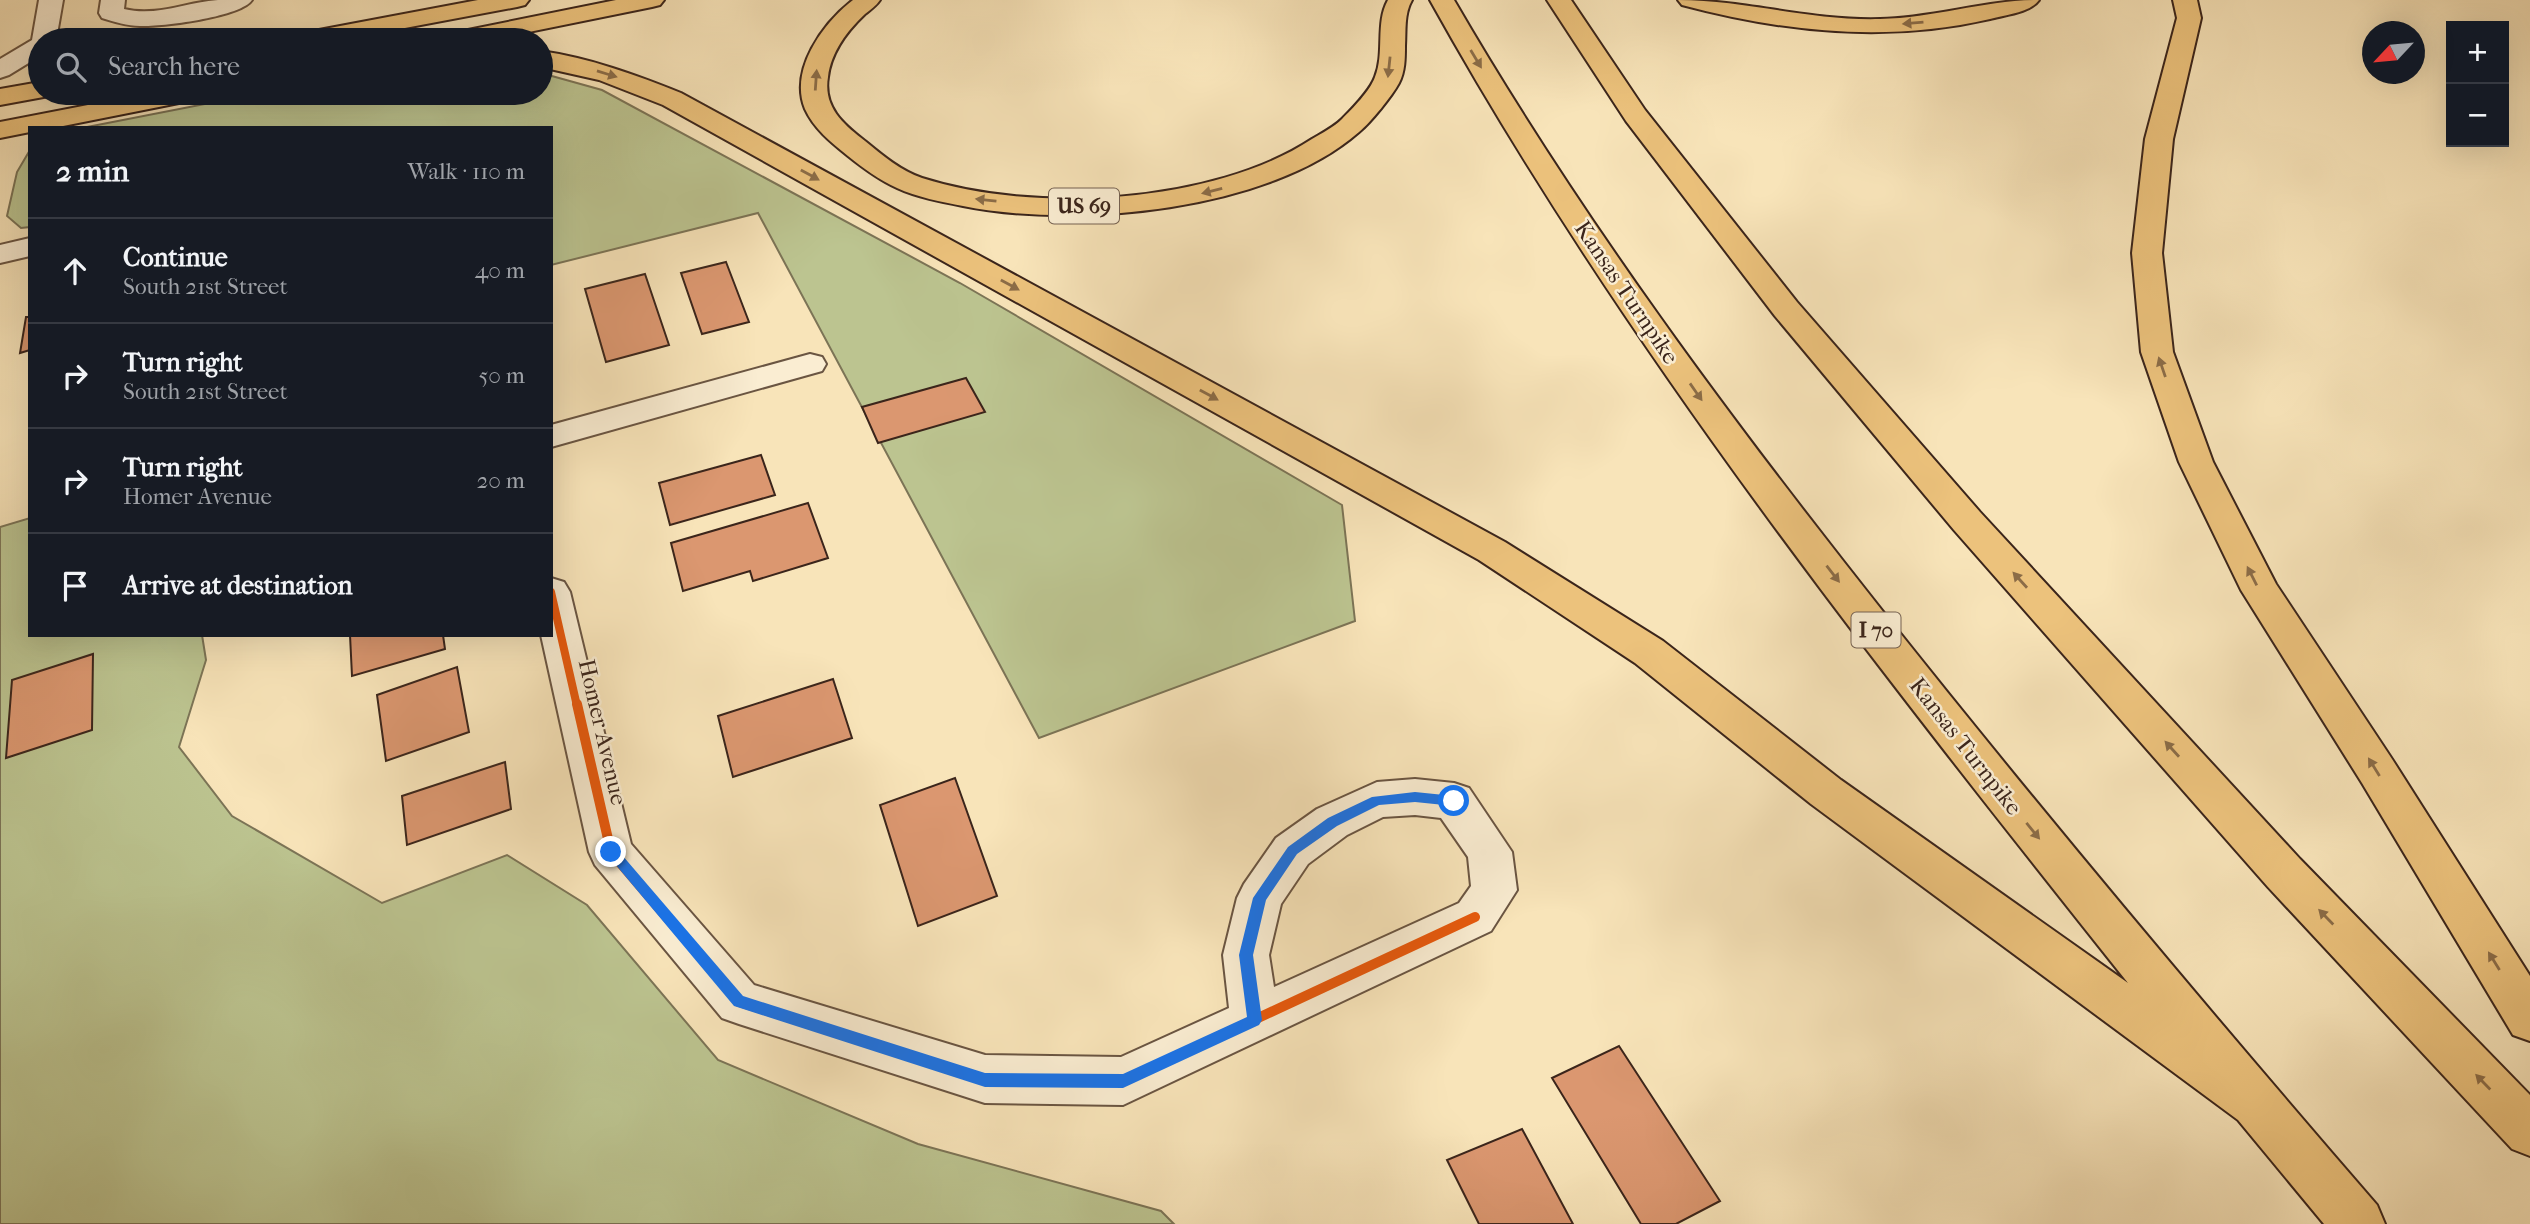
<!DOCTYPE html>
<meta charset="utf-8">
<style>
:root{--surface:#171b24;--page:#20242c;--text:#f1f3f6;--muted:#9ea1a6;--line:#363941}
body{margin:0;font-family:"IM FELL French Canon",serif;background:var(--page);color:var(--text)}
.controls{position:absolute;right:21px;top:21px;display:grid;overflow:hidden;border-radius:0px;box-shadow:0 7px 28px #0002}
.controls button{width:63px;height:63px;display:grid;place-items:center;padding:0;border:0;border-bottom:2px solid var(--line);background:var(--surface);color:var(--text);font:35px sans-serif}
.compass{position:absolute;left:2362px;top:21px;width:63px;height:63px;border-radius:50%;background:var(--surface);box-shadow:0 7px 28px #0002;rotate:244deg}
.stop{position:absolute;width:21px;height:21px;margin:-16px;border:5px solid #1a73e8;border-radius:50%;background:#fff}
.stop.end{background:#1a73e8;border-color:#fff;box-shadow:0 2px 7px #0008}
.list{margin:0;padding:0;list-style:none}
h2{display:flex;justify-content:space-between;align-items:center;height:91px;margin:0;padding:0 28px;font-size:30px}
h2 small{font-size:23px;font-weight:400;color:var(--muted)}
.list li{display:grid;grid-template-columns:46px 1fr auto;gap:21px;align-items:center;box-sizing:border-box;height:105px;padding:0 28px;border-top:2px solid var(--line)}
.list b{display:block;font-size:26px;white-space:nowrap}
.list p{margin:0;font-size:23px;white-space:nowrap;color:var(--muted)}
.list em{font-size:23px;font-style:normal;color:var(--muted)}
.icon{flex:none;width:38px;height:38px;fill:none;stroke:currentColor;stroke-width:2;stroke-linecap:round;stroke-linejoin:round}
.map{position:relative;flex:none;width:2530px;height:1224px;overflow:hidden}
.search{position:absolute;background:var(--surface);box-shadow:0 7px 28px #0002;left:28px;top:28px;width:525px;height:77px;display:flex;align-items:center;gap:18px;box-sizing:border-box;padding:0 24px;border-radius:38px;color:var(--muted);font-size:26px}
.panel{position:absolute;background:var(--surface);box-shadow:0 7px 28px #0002;left:28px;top:126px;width:525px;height:511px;border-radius:0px}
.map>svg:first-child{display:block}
</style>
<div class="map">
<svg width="2530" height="1224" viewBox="0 0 2530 1224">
<rect width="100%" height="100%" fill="#f8e4b9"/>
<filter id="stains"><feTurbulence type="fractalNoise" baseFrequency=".00286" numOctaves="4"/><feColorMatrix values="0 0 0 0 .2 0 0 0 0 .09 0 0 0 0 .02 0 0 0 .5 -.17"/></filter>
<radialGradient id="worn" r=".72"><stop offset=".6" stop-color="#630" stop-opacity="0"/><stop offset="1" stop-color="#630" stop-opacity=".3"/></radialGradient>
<!-- green -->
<g fill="#bcc490" stroke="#7c7456" stroke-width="2">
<polygon points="541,73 602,90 960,283 1342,505 1355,621 1039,738 758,213 551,265 551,128 82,128 261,93 541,93"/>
<polygon points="30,150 30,227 21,228 7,216 17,172"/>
<polygon points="30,518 30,635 202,635 206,660 179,747 232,816 382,903 507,855 587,905 718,1060 918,1144 1161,1211 1174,1224 0,1224 0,527"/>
</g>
<!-- building -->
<g fill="#db9770" stroke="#3b251b" stroke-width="2">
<polygon points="726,262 749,322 702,334 681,273"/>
<polygon points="645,274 669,345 606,362 585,289"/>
<polygon points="26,317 30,317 30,350 20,353"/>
<polygon points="966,378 985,412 878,443 862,407"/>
<polygon points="761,455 775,495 670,525 659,483"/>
<polygon points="808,503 828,558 753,581 750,571 683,591 671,543"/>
<polygon points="350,635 443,635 445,649 352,676"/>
<polygon points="93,654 92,730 6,758 12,680"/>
<polygon points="457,667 469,732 386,761 377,695"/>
<polygon points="833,679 852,738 733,777 718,716"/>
<polygon points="505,762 511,809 407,845 402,796"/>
<polygon points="955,778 997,896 918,926 880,805"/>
<polygon points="1619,1046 1720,1201 1676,1224 1641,1224 1552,1078"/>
<polygon points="1522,1129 1573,1224 1479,1224 1447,1160"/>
</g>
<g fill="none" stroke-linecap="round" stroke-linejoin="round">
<!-- minor casing -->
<g stroke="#6a5542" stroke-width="4">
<g id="minor">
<polygon points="39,0 63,0 56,40 40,40 40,56 9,75 0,78 0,59 32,40"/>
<path d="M101 0H125L124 9C157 17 186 2 218 0 229 0 241 0 252 0 241 17 161 27 140 26 127 26 115 22 102 18L99 13Z"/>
<polygon points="30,238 30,256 0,263 0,245"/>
<polygon points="810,354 822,357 826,364 822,371 551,447 551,425"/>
<path d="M551 578 564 582 570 592 631 844 754 985 985 1055 1121 1057 1229 1008 1223 955 1237 898 1244 884 1276 838 1317 809 1377 782 1415 779 1454 783 1469 788 1512 852 1517 890 1491 931 1123 1105 985 1103 739 1024 722 1018 595 865 589 852 541 635H551ZM1415 815 1441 818 1468 857 1471 886 1459 903 1274 987 1269 955 1281 904 1308 864 1347 835 1383 817Z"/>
</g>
</g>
<!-- major casing -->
<g stroke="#3b251b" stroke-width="4">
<g id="major">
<polygon points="478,0 529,0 525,5 517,7 341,40 291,40 294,35 303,33"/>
<polygon points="616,0 664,0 660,5 652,7 489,40 441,40 444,35 453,33"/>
<polygon points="40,82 40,93 51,93 49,96 0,105 0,89"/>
<polygon points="150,93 202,93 198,99 189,101 53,128 30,128 30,132 0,138 0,122"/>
</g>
</g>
<!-- highway casing -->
<g stroke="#3b251b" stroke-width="4">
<g id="highway">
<path d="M853 0H880C876 6 870 10 865 14 847 31 831 52 828 77 823 107 843 124 865 141 882 155 901 171 922 178 1034 214 1213 204 1312 139 1322 133 1334 127 1342 119 1353 108 1370 91 1375 77 1385 53 1375 23 1388 0H1412C1404 14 1406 30 1405 46 1405 58 1405 72 1399 83 1392 96 1371 122 1359 132 1269 211 1077 229 963 206 942 202 916 197 897 188 879 180 863 168 848 156 832 143 814 129 805 109 789 70 823 23 853 0Z"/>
<path d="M1430 0H1454C1581 219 1731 420 1888 618 2047 818 2210 1012 2377 1205L2385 1224H2324L2238 1120 1811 804 1635 663 1479 560 663 105 599 80 541 67V51C590 58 636 75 681 93L1505 542 1663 641 1841 780 2128 983C1880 671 1624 349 1430 0Z"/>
<polygon points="1547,0 1571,0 1645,110 1797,302 1980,512 2300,859 2530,1095 2530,1156 2512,1149 2268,887 1954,530 1775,316 1626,121"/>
<path d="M1678 0C1746 0 1811 21 1880 19 1935 18 1985 0 2039 0 2030 13 2005 15 1990 19 1886 43 1784 32 1682 5Z"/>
<polygon points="2173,0 2197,0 2201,18 2173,139 2162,253 2173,352 2213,462 2276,584 2392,759 2530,976 2530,1041 2513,1035 2362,783 2241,590 2179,462 2141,352 2132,253 2145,139 2177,18"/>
</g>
</g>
<!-- minor -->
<use href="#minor" fill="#faedd2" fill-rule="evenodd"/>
<!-- major -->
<use href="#major" fill="#ecc27c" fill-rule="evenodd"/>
<!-- highway -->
<use href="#highway" fill="#ecc27c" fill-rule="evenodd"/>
<!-- cycleway-far1 casing -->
<g stroke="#faedd2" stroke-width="12">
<polyline id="cycleway-far1" points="551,592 577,706"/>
</g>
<!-- cycleway casing -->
<g stroke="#faedd2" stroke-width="15">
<polyline id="cycleway" points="577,704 611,852 739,1002 985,1079 1123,1081 1475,917"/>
</g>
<!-- cycleway-far1 -->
<use href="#cycleway-far1" stroke="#e8590c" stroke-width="8"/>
<!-- cycleway -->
<use href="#cycleway" stroke="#e8590c" stroke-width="10"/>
</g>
<!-- one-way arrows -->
<defs><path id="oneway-solid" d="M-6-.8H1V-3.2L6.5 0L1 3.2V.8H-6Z" transform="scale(1.75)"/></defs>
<g fill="#8b6c47">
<use href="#oneway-solid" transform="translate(1913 23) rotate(175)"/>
<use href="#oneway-solid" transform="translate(1476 59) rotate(59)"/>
<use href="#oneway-solid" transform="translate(1389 67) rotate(96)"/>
<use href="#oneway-solid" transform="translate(607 74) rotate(17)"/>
<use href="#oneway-solid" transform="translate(816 80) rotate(-86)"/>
<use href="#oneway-solid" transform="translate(810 175) rotate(29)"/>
<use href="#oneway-solid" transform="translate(1212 191) rotate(166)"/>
<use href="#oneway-solid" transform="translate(986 200) rotate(-174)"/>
<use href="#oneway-solid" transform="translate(1010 285) rotate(29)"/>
<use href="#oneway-solid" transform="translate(2162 367) rotate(-109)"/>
<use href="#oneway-solid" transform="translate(1696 392) rotate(55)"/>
<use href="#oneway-solid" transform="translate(1209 395) rotate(29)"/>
<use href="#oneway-solid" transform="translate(1833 574) rotate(52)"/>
<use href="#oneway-solid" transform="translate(2252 576) rotate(-117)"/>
<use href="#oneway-solid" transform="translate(2020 580) rotate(-132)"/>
<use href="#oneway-solid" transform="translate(2172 749) rotate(-132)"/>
<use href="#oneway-solid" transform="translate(2374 767) rotate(-122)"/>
<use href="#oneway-solid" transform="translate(2033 831) rotate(51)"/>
<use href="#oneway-solid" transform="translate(2326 917) rotate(-134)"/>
<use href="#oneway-solid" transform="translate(2494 961) rotate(-122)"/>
<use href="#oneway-solid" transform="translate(2483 1082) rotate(-134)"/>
</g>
<!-- route -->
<polygon fill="#1a73e8" points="1415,792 1454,796 1460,801 1454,806 1415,802 1379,805 1337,826 1297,854 1266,900 1253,955 1262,1020 1259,1025 1123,1088 985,1087 734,1006 605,852 606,848 616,848 743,996 985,1073 1123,1074 1247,1017 1239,955 1253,898 1288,847 1328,818 1372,797"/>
<g text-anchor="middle" stroke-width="5" stroke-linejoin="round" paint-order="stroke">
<!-- shield labels -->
<g fill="#faedd2" stroke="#746152" stroke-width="2">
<rect x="1049" y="188.5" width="70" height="35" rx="5"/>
<rect x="1851.5" y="612.5" width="49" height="35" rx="5"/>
</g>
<g font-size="21" font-weight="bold" fill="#3b251b">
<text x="1084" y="213">US 69</text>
<text x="1876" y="637">I 70</text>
</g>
<!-- street labels -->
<g font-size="23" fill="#3b251b" stroke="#faedd2">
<text transform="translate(1627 292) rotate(56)" y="8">Kansas Turnpike</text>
<text transform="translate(603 732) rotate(77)" y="8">Homer Avenue</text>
<text transform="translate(1966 746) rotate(52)" y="8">Kansas Turnpike</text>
</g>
</g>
<rect width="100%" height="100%" filter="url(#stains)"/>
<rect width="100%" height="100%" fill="url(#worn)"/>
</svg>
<div class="controls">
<button>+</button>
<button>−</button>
</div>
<svg class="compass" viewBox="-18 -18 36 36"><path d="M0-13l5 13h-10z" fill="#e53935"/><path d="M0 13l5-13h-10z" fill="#9ea1a6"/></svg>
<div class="stop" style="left:1454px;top:801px"></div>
<div class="stop end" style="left:611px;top:852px"></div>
<div class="search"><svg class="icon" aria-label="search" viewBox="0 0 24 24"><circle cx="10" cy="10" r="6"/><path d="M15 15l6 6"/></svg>Search here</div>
<section class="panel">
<h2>2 min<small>Walk · 110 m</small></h2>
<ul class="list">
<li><svg class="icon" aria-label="ahead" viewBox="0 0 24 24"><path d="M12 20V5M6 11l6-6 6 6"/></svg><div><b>Continue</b><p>South 21st Street</p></div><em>40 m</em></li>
<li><svg class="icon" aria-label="right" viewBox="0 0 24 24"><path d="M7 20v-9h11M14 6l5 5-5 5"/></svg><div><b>Turn right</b><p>South 21st Street</p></div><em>50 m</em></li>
<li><svg class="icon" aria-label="right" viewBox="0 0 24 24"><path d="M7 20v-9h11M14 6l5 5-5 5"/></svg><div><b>Turn right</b><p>Homer Avenue</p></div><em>20 m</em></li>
<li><svg class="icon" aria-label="arrive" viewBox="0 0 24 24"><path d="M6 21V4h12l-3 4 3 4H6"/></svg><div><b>Arrive at destination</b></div></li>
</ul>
</section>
</div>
